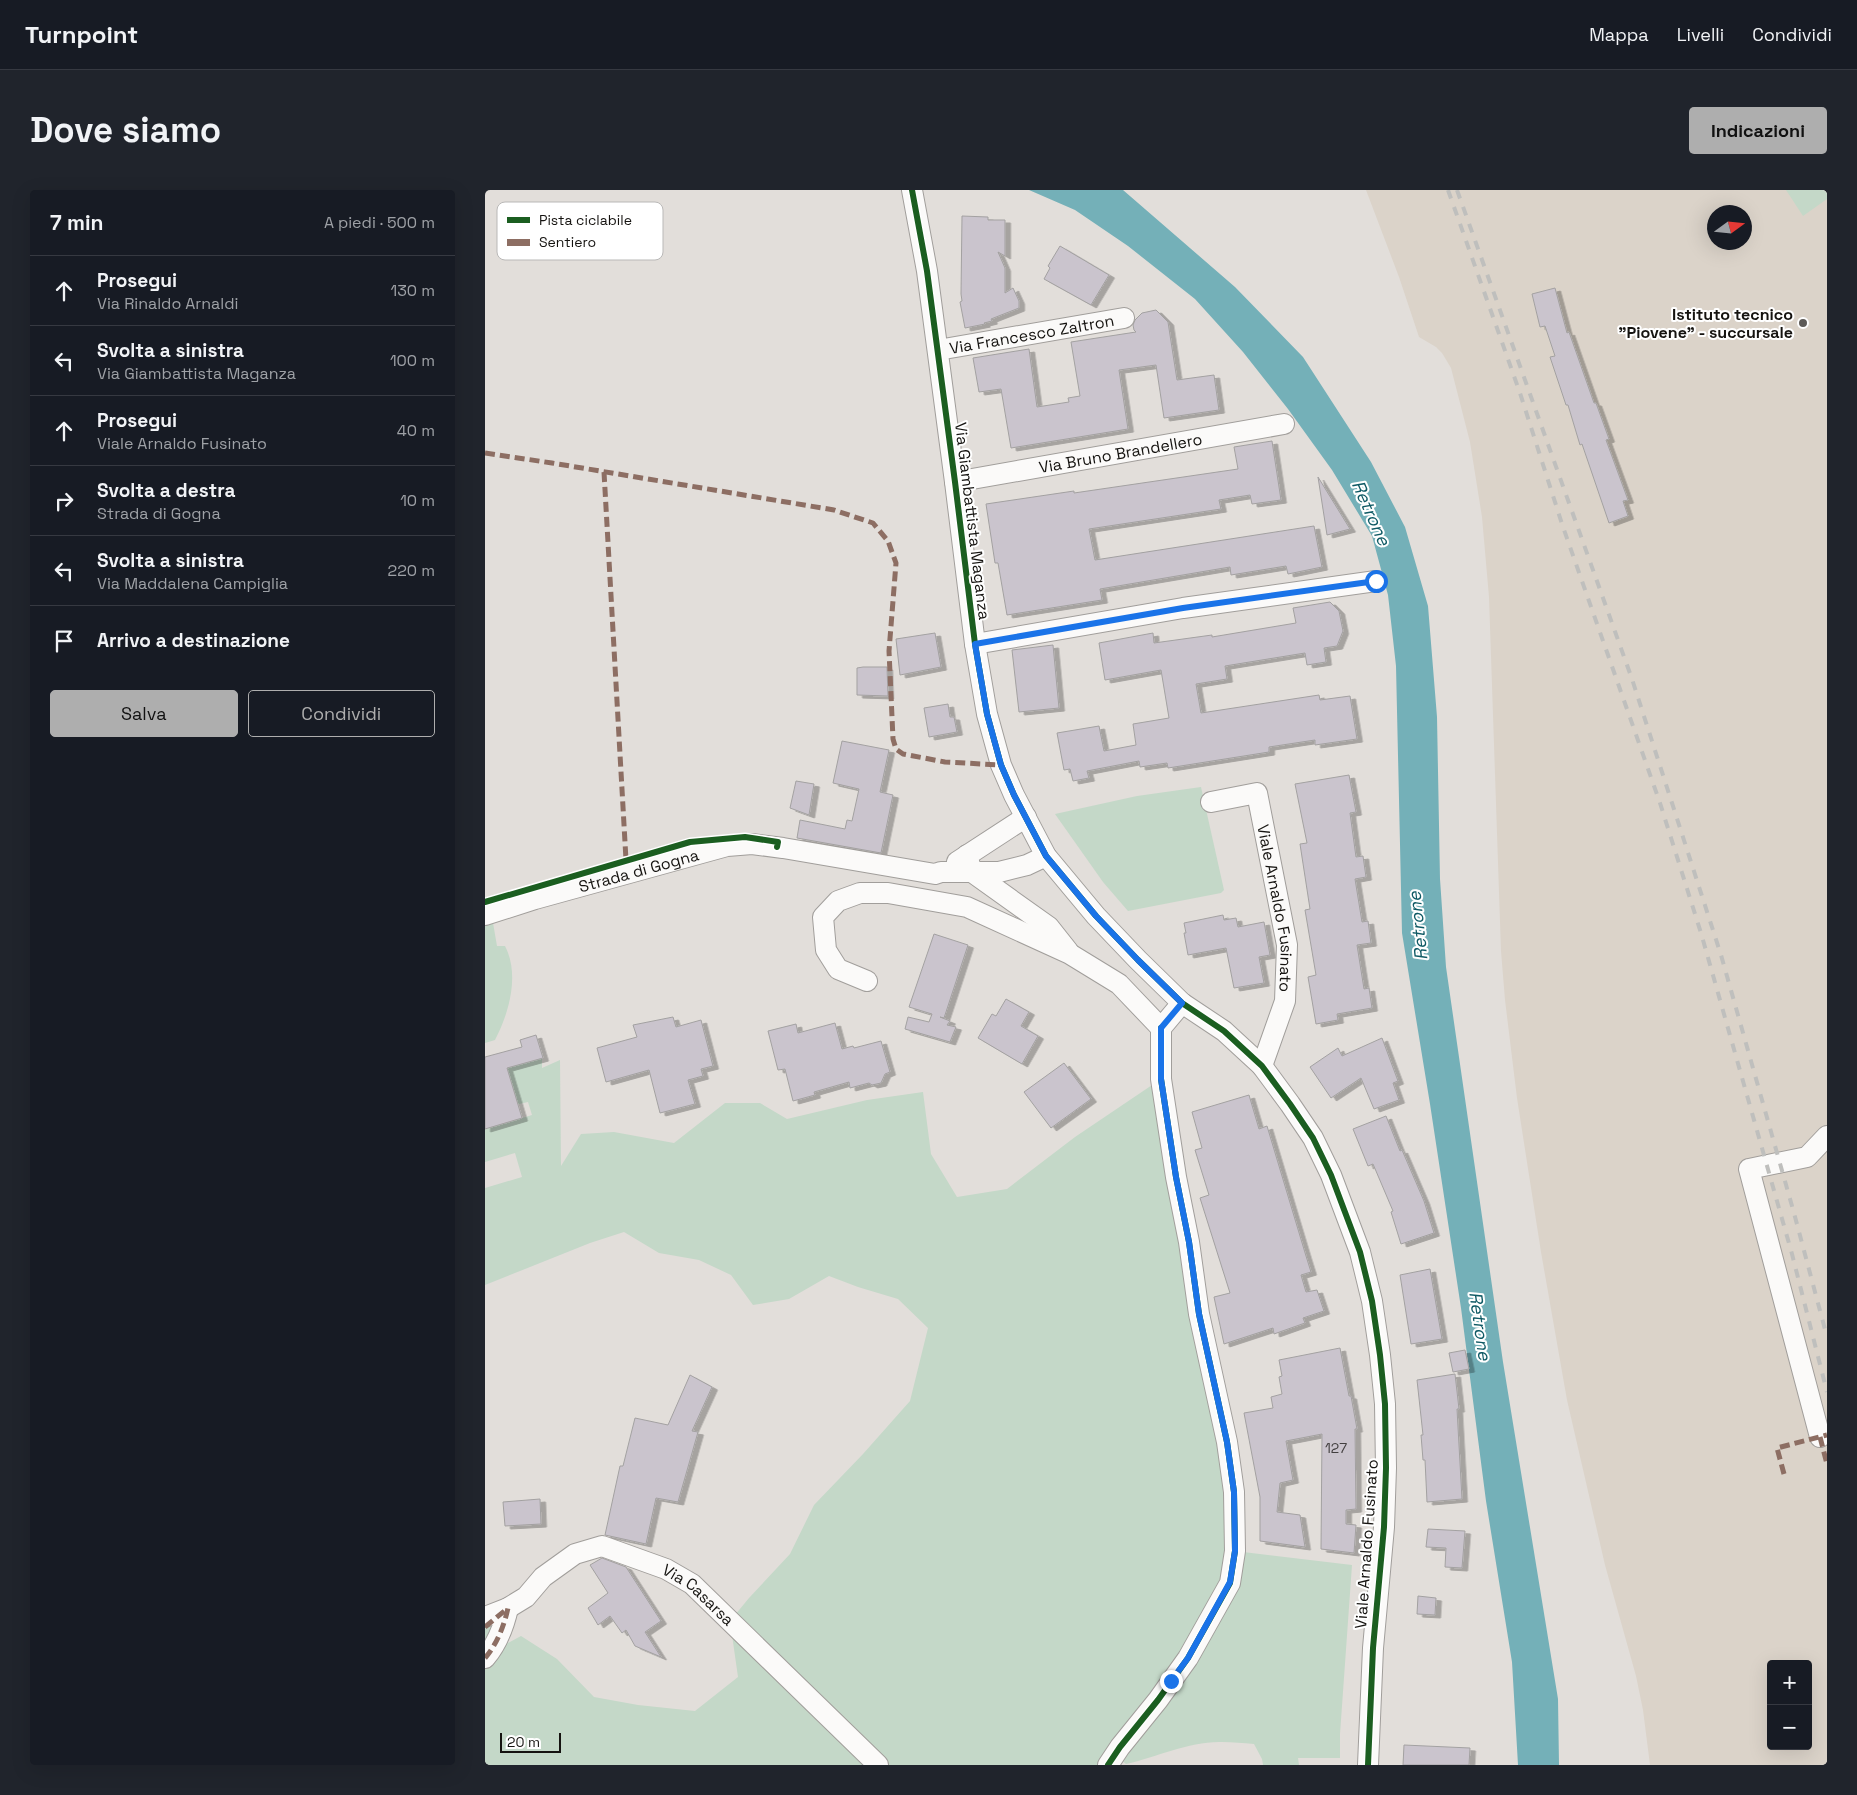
<!DOCTYPE html>
<html lang="it">
<meta charset="utf-8">
<style>
:root{--surface:#171b24;--page:#20242c;--text:#f1f3f6;--muted:#9ea1a6;--line:#363941;--accent:#aeaeae}
body{margin:0;font-family:"Space Grotesk",sans-serif;background:var(--page);color:var(--text)}
.controls{position:absolute;right:15px;bottom:15px;display:grid;overflow:hidden;border-radius:5px;box-shadow:0 5px 20px #0002}
.controls button{width:45px;height:45px;display:grid;place-items:center;padding:0;border:0;border-bottom:1px solid var(--line);background:var(--surface);color:var(--text);font:25px sans-serif}
.compass{position:absolute;left:1222px;top:15px;width:45px;height:45px;border-radius:50%;background:var(--surface);box-shadow:0 5px 20px #0002;rotate:75deg}
.scale{position:absolute;left:15px;bottom:12px;width:61px;box-sizing:border-box;padding-left:5px;border:2px solid #151310;border-top:0;font-size:14px;line-height:18px;white-space:nowrap;color:#151310;-webkit-text-stroke:4px #fff;paint-order:stroke}
.stop{position:absolute;width:15px;height:15px;margin:-11px;border:4px solid #1a73e8;border-radius:50%;background:#fff}
.stop.end{background:#1a73e8;border-color:#fff;box-shadow:0 1px 5px #0008}
.list{margin:0;padding:0;list-style:none}
h2{display:flex;justify-content:space-between;align-items:center;height:65px;margin:0;padding:0 20px;font-size:21px}
h2 small{font-size:16px;font-weight:400;color:var(--muted)}
.list li{display:grid;grid-template-columns:32px 1fr auto;gap:15px;align-items:center;box-sizing:border-box;height:70px;padding:0 20px;border-top:1px solid var(--line)}
.list b{display:block;font-size:19px;white-space:nowrap}
.list p{margin:0;font-size:16px;white-space:nowrap;color:var(--muted)}
.list em{font-size:16px;font-style:normal;color:var(--muted)}
.actions{display:flex;gap:10px;padding:15px 20px}
.actions a{flex:1;padding:11px 0;border:1px solid var(--accent);border-radius:5px;text-align:center;font-size:18px;color:var(--accent)}
.actions .main{background:var(--accent);color:#111}
.icon{flex:none;width:28px;height:28px;fill:none;stroke:currentColor;stroke-width:2;stroke-linecap:round;stroke-linejoin:round}
.map{position:relative;flex:none;width:1342px;height:1575px;overflow:hidden;border-radius:5px}
header{display:flex;align-items:center;gap:30px;box-sizing:border-box;height:70px;padding:0 25px;background:var(--surface);border-bottom:1px solid var(--line)}
header strong{font-size:24px}
nav{display:flex;gap:28px;margin-inline-start:auto;font-size:18px}
.intro{display:flex;align-items:center;justify-content:space-between;box-sizing:border-box;height:120px;padding:0 30px}
h1{margin:0;font-size:35px}
.button{padding:12px 22px;border-radius:5px;background:var(--accent);color:#111;font-size:18px;font-weight:700}
main{display:flex;gap:30px;padding:0 30px}
aside{flex:1;background:var(--surface);border-radius:5px;box-shadow:0 5px 20px #0002}
.map>svg:first-child{display:block}
</style>
<header>
<strong>Turnpoint</strong>
<nav><a>Mappa</a><a>Livelli</a><a>Condividi</a></nav>
</header>
<div class="intro"><h1>Dove siamo</h1><a class="button">Indicazioni</a></div>
<main>
<aside>
<h2>7 min<small>A piedi · 500 m</small></h2>
<ul class="list">
<li><svg class="icon" aria-label="ahead" viewBox="0 0 24 24"><path d="M12 20V5M6 11l6-6 6 6"/></svg><div><b>Prosegui</b><p>Via Rinaldo Arnaldi</p></div><em>130 m</em></li>
<li><svg class="icon" aria-label="left" viewBox="0 0 24 24"><path d="M17 20v-9H6M10 6l-5 5 5 5"/></svg><div><b>Svolta a sinistra</b><p>Via Giambattista Maganza</p></div><em>100 m</em></li>
<li><svg class="icon" aria-label="ahead" viewBox="0 0 24 24"><path d="M12 20V5M6 11l6-6 6 6"/></svg><div><b>Prosegui</b><p>Viale Arnaldo Fusinato</p></div><em>40 m</em></li>
<li><svg class="icon" aria-label="right" viewBox="0 0 24 24"><path d="M7 20v-9h11M14 6l5 5-5 5"/></svg><div><b>Svolta a destra</b><p>Strada di Gogna</p></div><em>10 m</em></li>
<li><svg class="icon" aria-label="left" viewBox="0 0 24 24"><path d="M17 20v-9H6M10 6l-5 5 5 5"/></svg><div><b>Svolta a sinistra</b><p>Via Maddalena Campiglia</p></div><em>220 m</em></li>
<li><svg class="icon" aria-label="arrive" viewBox="0 0 24 24"><path d="M6 21V4h12l-3 4 3 4H6"/></svg><div><b>Arrivo a destinazione</b></div></li>
</ul>
<div class="actions"><a class="main">Salva</a><a>Condividi</a></div>
</aside>
<div class="map">
<svg width="1342" height="1575" viewBox="0 0 1342 1575">
<defs>
<filter id="shadow"><feDropShadow dx="5.5" dy="3" stdDeviation="0" flood-color="#0004"/></filter>
</defs>
<rect width="100%" height="100%" fill="#e2deda"/>
<!-- built -->
<path fill="#dbd3c9" fill-rule="evenodd" d="M881 0H1342V1575H1165L1158 1520 1151 1486 1120 1375 1082 1210 1056 1062 1032 908 1020 810 1016 761 1004 407 997 327 985 252 966 178 957 163 951 157 934 147 914 87ZM1230 22H1260V52H1230ZM1286 1474H1323V1556H1286Z"/>
<!-- green -->
<g fill="#c4d8c8">
<polygon points="1301,0 1342,0 1342,9 1318,26"/>
<polygon points="716,597 739,700 736,703 643,721 618,692 570,624 652,606"/>
<path d="M7 727 12 756H20C35 785 24 823 10 850L0 853V729Z"/>
<path d="M57 868V878L75 870 76 976 96 944 129 942 189 953 240 913H275L302 929 382 910 438 902 446 964 472 1007 522 999 590 947 676 889 750 1361 867 1375 855 1544V1568H813L814 1575H778L777 1569 769 1554C758 1553 748 1552 737 1552 705 1551 672 1567 641 1574L635 1569 623 1575H0V1427L23 1418 6 1462 36 1446 72 1469 109 1507 153 1515 210 1521 253 1487 245 1431 264 1408 305 1364 329 1315 378 1264 425 1211 443 1138 413 1109 373 1097 344 1086 304 1109 268 1115 246 1085 214 1070 174 1063 139 1042 105 1053 0 1095V998L37 987 30 963 0 972V939L47 925 43 912 30 915 20 871Z"/>
</g>
<!-- water -->
<polygon fill="#74b0b8" points="544,0 638,0 750,97 818,167 886,272 920,337 943,416 952,527 955,689 961,777 1018,1172 1073,1509 1074,1575 1033,1575 1027,1472 1001,1311 976,1118 945,914 917,743 911,476 903,405 887,346 847,280 803,219 758,162 710,109 643,56 590,20"/>
<!-- building -->
<g fill="#cac4cd" stroke="#a3a1a1" filter="url(#shadow)">
<polygon points="477,26 503,27 503,30 520,30 520,66 513,62 520,78 520,103 528,98 534,111 534,118 506,129 507,131 499,133 500,134 480,138 475,112 477,111 476,104"/>
<polygon points="575,56 624,85 606,115 559,89 565,78 563,76"/>
<polygon points="1070,98 1082,143 1084,142 1109,213 1111,213 1124,249 1121,250 1143,310 1138,311 1143,326 1124,333 1097,254 1095,255 1083,215 1081,215 1065,167 1070,166 1060,136 1055,137 1047,104"/>
<polygon points="671,120 683,132 692,190 729,185 734,220 679,228 671,175 634,180 643,239 526,258 516,199 494,202 488,168 544,159 552,217 584,212 583,208 595,206 586,152 651,142 649,140 648,135 650,130 657,123"/>
<polygon points="787,251 796,310 767,314 765,305 734,310 736,319 604,339 610,370 829,336 837,377 803,384 801,376 746,385 745,377 615,399 617,410 522,425 513,373 510,373 501,314 589,301 589,303 753,279 749,257"/>
<polygon points="833,287 865,339 842,345"/>
<polygon points="845,412 854,421 858,441 852,456 839,458 841,472 822,475 820,463 740,476 742,489 711,494 716,523 834,505 835,510 865,506 872,549 830,555 830,550 784,557 784,562 683,578 682,573 655,577 654,571 602,581 604,588 588,591 585,579 579,580 572,543 614,536 619,561 651,555 648,534 684,528 676,480 620,490 614,453 668,443 669,453 727,445 727,447 811,433 808,418"/>
<polygon points="450,443 456,477 415,485 411,449"/>
<polygon points="568,455 574,518 534,522 527,460"/>
<polygon points="378,477 402,477 403,506 372,505 372,478"/>
<polygon points="463,514 465,527 469,527 472,542 444,547 439,518"/>
<polygon points="357,551 404,560 395,602 408,605 396,663 312,648 315,630 360,639 362,630 367,631 374,599 348,593"/>
<polygon points="864,585 871,622 865,623 871,667 878,666 881,687 870,689 877,732 883,731 886,753 872,755 879,799 884,798 887,818 852,824 853,830 831,834 823,787 831,785 820,720 825,719 815,654 822,653 810,594"/>
<polygon points="311,591 329,594 324,625 305,618"/>
<polygon points="738,725 739,730 751,728 753,737 779,732 785,765 774,767 779,793 749,798 741,758 703,765 699,743 701,743 699,733"/>
<polygon points="449,744 483,755 459,828 455,827 465,831 462,835 471,837 465,852 420,839 423,827 444,832 447,824 424,817"/>
<polygon points="521,809 544,822 536,836 553,846 537,874 493,848 507,824 511,826"/>
<polygon points="188,827 191,837 216,830 228,876 216,879 218,886 203,890 210,914 175,923 164,880 121,892 112,858 152,847 148,835"/>
<polygon points="350,833 357,859 368,856 369,858 396,851 405,882 400,884 396,893 387,895 384,893 365,898 364,892 329,902 330,905 308,911 300,879 293,880 283,841 311,834 313,843"/>
<polygon points="51,845 58,868 22,878 37,928 0,939 0,867 37,857 35,850"/>
<polygon points="897,848 913,891 908,893 914,910 889,919 876,888 846,908 825,877 853,858 857,866"/>
<polygon points="579,873 606,909 566,938 539,902"/>
<polygon points="764,905 774,939 782,936 821,1066 826,1082 816,1085 821,1102 832,1100 839,1121 818,1128 820,1133 789,1144 788,1138 739,1154 729,1107 745,1103 715,1008 724,1005 710,960 717,958 707,922"/>
<polygon points="901,926 915,961 917,960 939,1011 949,1043 916,1054 906,1022 908,1021 888,974 883,976 868,939"/>
<polygon points="945,1079 957,1149 926,1154 915,1085"/>
<polygon points="855,1158 864,1206 866,1206 872,1239 870,1239 871,1319 861,1320 861,1334 871,1335 869,1363 836,1359 837,1244 801,1251 808,1290 795,1293 792,1322 815,1325 820,1357 775,1351 775,1307 759,1223 788,1218 786,1207 797,1204 794,1187 797,1186 794,1170"/>
<polygon points="980,1160 984,1179 968,1182 964,1163"/>
<polygon points="970,1184 974,1219 972,1219 977,1309 942,1312 940,1270 938,1270 936,1245 938,1245 932,1190"/>
<polygon points="205,1185 227,1197 207,1241 213,1242 193,1312 171,1308 161,1354 120,1345 135,1276 138,1276 150,1228 183,1235"/>
<polygon points="55,1309 56,1334 20,1336 18,1312"/>
<polygon points="943,1339 980,1341 977,1378 960,1377 961,1358 941,1357"/>
<polygon points="117,1368 141,1377 176,1431 160,1442 176,1467 150,1456 141,1440 137,1443 125,1426 113,1435 103,1418 123,1403 105,1375"/>
<polygon points="933,1406 951,1408 950,1425 932,1424"/>
<polygon points="919,1555 985,1558 984,1575 918,1575"/>
</g>
<g fill="none" stroke-linecap="round" stroke-linejoin="round">
<!-- minor casing -->
<g stroke="#a19e9b" stroke-width="22">
<g id="minor">
<polyline points="427,0 442,81 470,292 490,454 502,524 516,575 529,605 561,666 611,726 653,770 697,813 739,841 777,876 805,914 828,948 846,985 875,1062 887,1111 895,1165 900,1214 901,1278 899,1337 888,1458 883,1575"/>
<path id="s1" d="M453 160 639 128"/>
<path id="s2" d="M470 292 799 234"/>
<polyline points="490,454 698,418 891,391"/>
<path id="s3" d="M726 612 772 603 802 755 800 811 777 876"/>
<polyline points="482,665 487,682 564,737 583,761"/>
<polyline points="472,672 541,627"/>
<path id="s4" d="M0 725 50 709 242 656 267 654 298 658 450 684 456 682H514L542 675 561 666"/>
<polyline points="382,791 353,779 341,760 338,727 353,711 375,703 403,703 482,717 585,764 634,794 676,838 697,813"/>
<polyline points="1335,1247 1264,979 1322,967 1342,946"/>
<path id="s5" d="M0 1427 23 1418 41 1407 58 1387 90 1364 117 1356 181 1379 207 1394 393 1575"/>
<path d="M0 1468C12 1454 19 1436 23 1418"/>
<polyline points="623,1575 635,1557 673,1510 703,1468 745,1393 750,1361 749,1302 742,1252 714,1124 704,1052 691,987 676,889 676,838"/>
</g>
</g>
<!-- minor -->
<use href="#minor" stroke="#fbfaf9" stroke-width="20"/>
<!-- rail -->
<g stroke="#bfbfbd" stroke-width="4" stroke-dasharray="9 9" stroke-linecap="butt">
<polyline points="963,0 1035,203 1078,337 1175,613 1216,743 1307,1064 1342,1202"/>
<polyline points="972,0 1147,489 1236,765 1309,1023 1342,1147"/>
</g>
<!-- quiet -->
<g stroke="#8d6e63" stroke-width="5" stroke-dasharray="10 5" stroke-linecap="butt">
<polyline points="0,263 67,273 349,320 388,333 403,351 411,373 404,461 408,549 411,559 418,564 460,572 516,575"/>
<polyline points="119,282 141,670"/>
<polyline points="1335,1247 1342,1274"/>
<polyline points="1299,1284 1292,1258 1342,1245"/>
<polyline points="0,1437 23,1418"/>
<path d="M0 1468C12 1454 19 1436 23 1418"/>
</g>
<!-- cycleway casing -->
<g stroke="#fff" stroke-width="9">
<g id="cycleway">
<polyline points="427,0 442,81 470,292 490,454 502,524 516,575 529,605 561,666 611,726 653,770 697,813 739,841 777,876 805,914 828,948 846,985 875,1062 887,1111 895,1165 900,1214 901,1278 899,1337 888,1458 883,1575"/>
<polyline points="0,712 205,652 260,647 293,652 292,657"/>
<polyline points="623,1575 635,1557 673,1510 703,1468 745,1393 750,1361 749,1302 742,1252 714,1124 704,1052 691,987 676,889 676,838"/>
</g>
</g>
<!-- cycleway -->
<use href="#cycleway" stroke="#1b5e20" stroke-width="6"/>
</g>
<g fill="none" stroke-linecap="round" stroke-linejoin="round">
<!-- route -->
<polyline stroke="#1a73e8" stroke-width="6" points="686,1491 703,1468 745,1392 750,1361 749,1302 742,1252 714,1124 704,1052 691,987 676,889 676,838 697,813 653,770 611,726 561,666 529,605 516,575 502,524 490,454 698,418 891,391"/>
</g>
<!-- markers -->
<circle fill="#5d5a57" stroke="#fff" stroke-width="2" cx="1318" cy="133" r="5"/>
<g text-anchor="middle" stroke-width="4" stroke-linejoin="round" paint-order="stroke">
<!-- number labels -->
<g font-size="14" fill="#423f3f">
<text x="851" y="1263">127</text>
</g>
<!-- poi labels -->
<g font-size="16" font-weight="bold" fill="#151310" stroke="#fff" text-anchor="end">
<text x="1308" y="130">Istituto tecnico<tspan x="1308" dy="18">"Piovene" - succursale</tspan></text>
</g>
<!-- street labels -->
<g font-size="16" fill="#151310" stroke="#fff">
<text dy="6" stroke="none"><textPath href="#s1" startOffset="95">Via Francesco Zaltron</textPath></text>
<text dy="6" stroke="none"><textPath href="#s2" startOffset="168">Via Bruno Brandellero</textPath></text>
<text transform="translate(488 331) rotate(83)" y="6">Via Giambattista Maganza</text>
<text dy="6" stroke="none"><textPath href="#s4" startOffset="160">Strada di Gogna</textPath></text>
<text dy="6" stroke="none"><textPath href="#s3" startOffset="164">Viale Arnaldo Fusinato</textPath></text>
<text transform="translate(881 1354) rotate(-86)" y="6">Viale Arnaldo Fusinato</text>
<text dy="6" stroke="none"><textPath href="#s5" startOffset="249">Via Casarsa</textPath></text>
</g>
<!-- water labels -->
<g font-size="18" font-style="italic" fill="#0e5964" stroke="#fff">
<text transform="translate(886 323) rotate(66)" y="6">Retrone</text>
<text transform="translate(933 736) rotate(-96)" y="6">Retrone</text>
<text transform="translate(995 1136) rotate(82)" y="6">Retrone</text>
</g>
</g>
<!-- legend -->
<rect x="12" y="12" width="166" height="58" rx="8" fill="#fff" stroke="#b9b8b7" stroke-width="1"/>
<rect x="22" y="27" width="23" height="6" fill="#1b5e20"/>
<rect x="22" y="49" width="23" height="7" fill="#8d6e63"/>
<g font-size="14" fill="#151310">
<text x="54" y="35">Pista ciclabile</text>
<text x="54" y="57">Sentiero</text>
</g>
</svg>
<div class="controls">
<button>+</button>
<button>−</button>
</div>
<svg class="compass" viewBox="-18 -18 36 36"><path d="M0-13l5 13h-10z" fill="#e53935"/><path d="M0 13l5-13h-10z" fill="#9ea1a6"/></svg>
<div class="scale">20 m</div>
<div class="stop" style="left:891px;top:391px"></div>
<div class="stop end" style="left:686px;top:1491px"></div>
</div>
</main>
